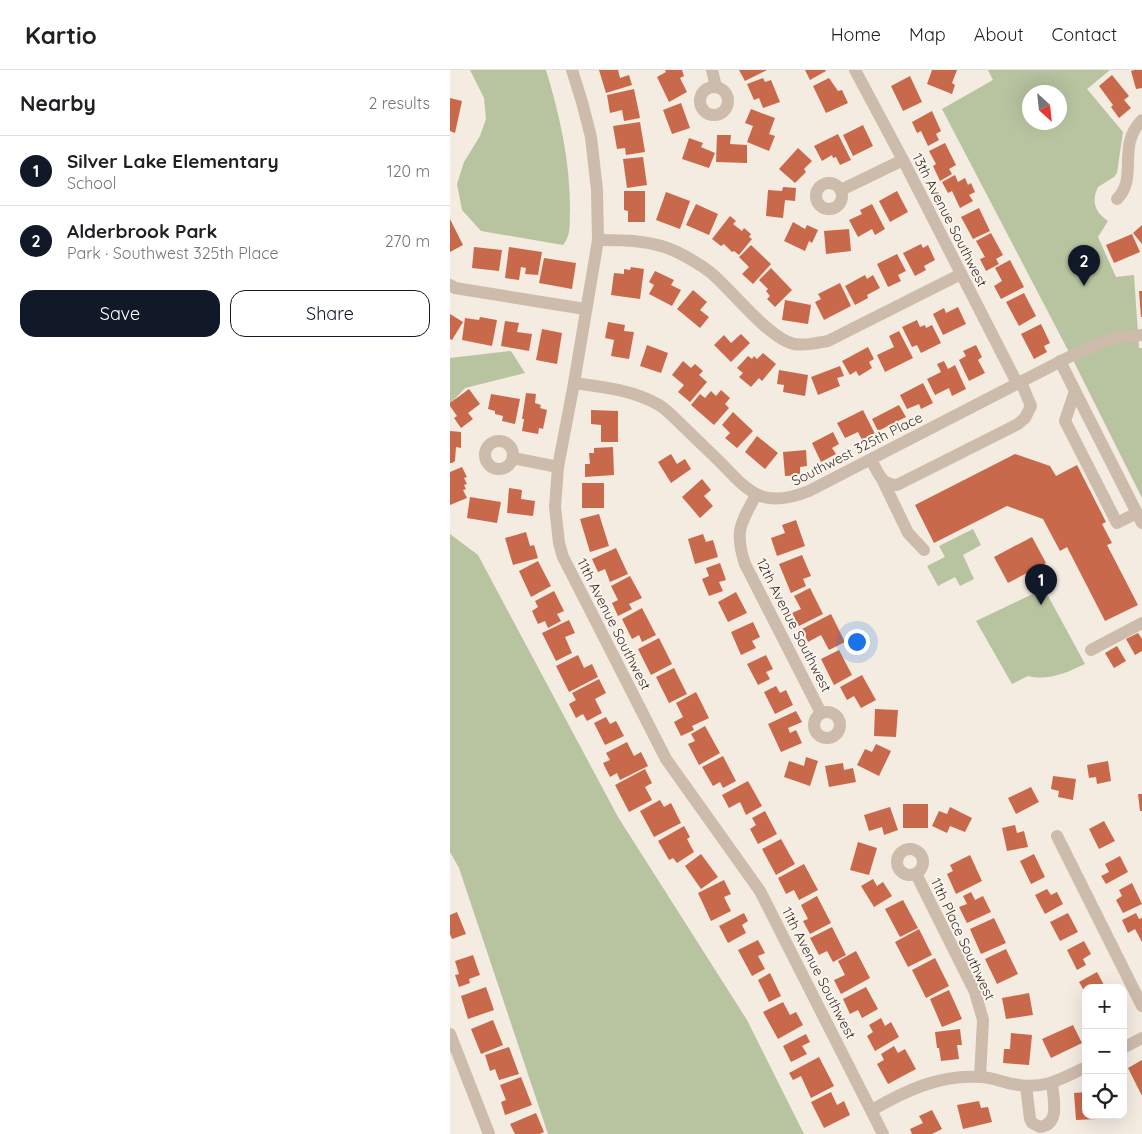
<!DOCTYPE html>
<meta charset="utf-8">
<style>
:root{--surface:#fff;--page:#f6f6f6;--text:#202124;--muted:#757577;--line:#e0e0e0;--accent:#111827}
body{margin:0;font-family:Quicksand,sans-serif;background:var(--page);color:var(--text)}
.controls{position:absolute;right:15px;bottom:15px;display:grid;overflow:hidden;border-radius:10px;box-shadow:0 5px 20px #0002}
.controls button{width:45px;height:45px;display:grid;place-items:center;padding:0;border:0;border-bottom:1px solid var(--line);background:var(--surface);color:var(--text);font:25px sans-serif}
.compass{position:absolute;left:572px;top:15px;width:45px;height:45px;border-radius:50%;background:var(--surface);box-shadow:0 5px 20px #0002;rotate:153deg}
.you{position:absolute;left:406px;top:571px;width:18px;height:18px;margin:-12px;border:4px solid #fff;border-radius:50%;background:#1a73e8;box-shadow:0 0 0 8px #1a73e833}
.badge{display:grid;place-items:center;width:32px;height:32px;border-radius:50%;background:var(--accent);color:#fff;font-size:16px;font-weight:700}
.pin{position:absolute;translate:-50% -41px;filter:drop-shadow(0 1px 2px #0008)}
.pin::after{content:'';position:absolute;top:26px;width:18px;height:15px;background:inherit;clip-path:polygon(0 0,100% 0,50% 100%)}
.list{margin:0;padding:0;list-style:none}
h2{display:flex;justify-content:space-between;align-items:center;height:65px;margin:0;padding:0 20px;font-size:21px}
h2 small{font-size:16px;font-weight:400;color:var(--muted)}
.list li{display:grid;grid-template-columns:32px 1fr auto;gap:15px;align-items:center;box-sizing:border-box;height:70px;padding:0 20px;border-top:1px solid var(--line)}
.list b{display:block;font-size:19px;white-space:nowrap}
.list p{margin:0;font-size:16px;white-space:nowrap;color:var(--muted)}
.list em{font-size:16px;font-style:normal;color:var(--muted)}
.actions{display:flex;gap:10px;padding:15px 20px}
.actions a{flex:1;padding:11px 0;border:1px solid var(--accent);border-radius:15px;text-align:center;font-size:18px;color:var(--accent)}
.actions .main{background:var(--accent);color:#fff}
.icon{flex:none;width:28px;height:28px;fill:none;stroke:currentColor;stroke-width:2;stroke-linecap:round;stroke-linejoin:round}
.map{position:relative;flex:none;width:692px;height:1064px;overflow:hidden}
header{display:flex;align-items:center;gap:30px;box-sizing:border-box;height:70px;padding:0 25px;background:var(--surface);border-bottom:1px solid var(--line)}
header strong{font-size:24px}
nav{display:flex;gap:28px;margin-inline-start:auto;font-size:18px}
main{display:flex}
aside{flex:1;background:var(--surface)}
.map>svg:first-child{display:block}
</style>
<header>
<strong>Kartio</strong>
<nav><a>Home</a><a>Map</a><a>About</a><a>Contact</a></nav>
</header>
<main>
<aside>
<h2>Nearby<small>2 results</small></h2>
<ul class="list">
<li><span class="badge">1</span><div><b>Silver Lake Elementary</b><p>School</p></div><em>120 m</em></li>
<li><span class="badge">2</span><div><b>Alderbrook Park</b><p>Park · Southwest 325th Place</p></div><em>270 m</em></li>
</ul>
<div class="actions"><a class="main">Save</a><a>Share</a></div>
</aside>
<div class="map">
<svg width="692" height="1064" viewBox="0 0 692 1064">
<rect width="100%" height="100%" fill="#f4ebe1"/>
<!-- green -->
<g fill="#b8c4a0" fill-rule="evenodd">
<path d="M20 0H96C110 46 120 91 120 139 119 153 122 164 113 175L31 161 12 140 7 114 14 92 30 66 36 49 34 28Z"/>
<path d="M538 0H660L637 19 673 62 667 103 664 107 648 117C641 132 645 142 658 151L648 167 666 207 684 205 689 278H692V428L621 286 492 39 543 10ZM580 22H610V52H580Z"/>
<polygon points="61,281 75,303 15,318 0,334 0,288"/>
<polygon points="523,459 531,475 513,485 524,509 510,516 505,507 488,516 477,496 495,487 489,476"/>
<polygon points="0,464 28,485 168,747 297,950 354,1064 98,1064 9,798 0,782"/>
<path d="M589 521 597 524 635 594C616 603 598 611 578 606L562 614 526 551Z"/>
</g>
<!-- building -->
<g fill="#c8694b">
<polygon points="149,0 168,0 170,8 179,5 182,15 156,23"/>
<polygon points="215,0 232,0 234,6 230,8 237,22 219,32 207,7 216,2"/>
<polygon points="289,0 317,0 295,11"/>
<polygon points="355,0 375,0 376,1 360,10"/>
<polygon points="482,0 507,0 502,13 505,15 502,24 477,14"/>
<polygon points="684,0 692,0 692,18 686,19 681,1"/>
<polygon points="662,5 679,26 674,30 681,38 669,48 661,37 663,35 649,16"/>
<polygon points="460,6 472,32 453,41 441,16"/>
<polygon points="313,8 315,12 321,10 330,32 313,38 309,28 304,30 297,14"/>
<polygon points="379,8 388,21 392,20 398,33 376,43 363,16"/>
<polygon points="184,19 190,48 174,51 172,40 160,43 157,25"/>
<polygon points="0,28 12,31 5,63 0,61"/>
<polygon points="231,33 240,58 222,64 213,40"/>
<polygon points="301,39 325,48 319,64 325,66 319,81 297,72 303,56 295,53"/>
<polygon points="482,41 491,61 486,64 489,70 478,76 471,61 467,63 462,52"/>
<polygon points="190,52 195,82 176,85 175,78 167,79 163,56"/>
<polygon points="413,55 423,76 403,86 393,65"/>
<polygon points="388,64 401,90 390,95 386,87 383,88 382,85 372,91 364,76"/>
<polygon points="267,65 281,65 280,74 297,75 297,93 266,92"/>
<polygon points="239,68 253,73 251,77 265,83 259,98 232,89"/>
<polygon points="495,73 506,95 499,99 502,104 490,111 483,96 486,94 479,81"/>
<polygon points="348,78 362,91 354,99 356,102 345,113 329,99"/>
<polygon points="193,87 197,115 177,118 173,89"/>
<polygon points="505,105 508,112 515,108 518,115 521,113 525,122 519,125 523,131 510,138 502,121 498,123 492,112"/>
<polygon points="333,117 346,118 345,131 335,130 333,148 316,146 318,120 332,121"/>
<polygon points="174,121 195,121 195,152 178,152 178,141 174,140"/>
<polygon points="447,121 458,142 440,152 429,131"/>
<polygon points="216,122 240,131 230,159 206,150"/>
<polygon points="246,134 268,144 259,165 236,155"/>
<polygon points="422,134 435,159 425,165 422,159 408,167 399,150 412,144 410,140"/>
<polygon points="529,138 540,161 523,169 511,147"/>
<polygon points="280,146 286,151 283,154 292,161 294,158 301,164 299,167 302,169 289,185 284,181 282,182 274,174 271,176 262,169"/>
<polygon points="0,149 13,175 0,182"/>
<polygon points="343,152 355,159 357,155 368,160 362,173 359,171 355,181 334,171"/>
<polygon points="692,155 692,174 683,163"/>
<polygon points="399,159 401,181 376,184 374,161"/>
<polygon points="541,163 553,185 546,189 549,194 536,201 530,189 535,187 526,171"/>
<polygon points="682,164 690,182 664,193 656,175"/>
<polygon points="471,174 473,178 478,175 485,190 474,196 476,200 465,206 453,183"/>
<polygon points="301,175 321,194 303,214 292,204 299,197 289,187"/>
<polygon points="24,177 52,180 49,201 22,198"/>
<polygon points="59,177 92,182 88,205 75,204 76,198 71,197 69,210 55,208"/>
<polygon points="447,184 456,201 448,205 451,211 438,217 427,194"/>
<polygon points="94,188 126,193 122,219 89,213"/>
<polygon points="560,190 574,217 551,229 544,216 552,211 545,198"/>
<polygon points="181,197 194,199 190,229 161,225 164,203 174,204 174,199 180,200"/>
<polygon points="321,198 342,220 325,237 317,229 320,226 316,221 318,219 309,210"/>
<polygon points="205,201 224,210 221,215 231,220 222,236 199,224 204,215 199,212"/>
<polygon points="415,205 417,209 423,205 430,218 417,225 418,228 405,235 395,216"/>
<polygon points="390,213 401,236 374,250 365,232 371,229 368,224"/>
<polygon points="243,220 257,232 250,240 259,247 250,258 227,239"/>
<polygon points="689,221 692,221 692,247 691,247"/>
<polygon points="574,223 586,246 569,256 556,232"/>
<polygon points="335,230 361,235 358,254 332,250"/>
<polygon points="508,237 516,254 493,265 483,244 494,238 496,243"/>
<polygon points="0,244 13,252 2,270 0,269"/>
<polygon points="30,247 47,250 42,276 12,270 15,248 29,250"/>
<polygon points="467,250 470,257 475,255 476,258 482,255 491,273 471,283 467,275 462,277 452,257"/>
<polygon points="55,251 69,253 67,262 82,264 79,281 51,276"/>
<polygon points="158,252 175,255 174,261 184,262 179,289 161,286 164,270 155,268"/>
<polygon points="591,254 600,273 594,276 597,282 584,289 571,264"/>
<polygon points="92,259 112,263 107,294 86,290"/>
<polygon points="449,261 463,288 435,302 427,285 444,277 439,266"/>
<polygon points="291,264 300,273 281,292 264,275 274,265 281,273"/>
<polygon points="197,275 218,283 211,303 190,296"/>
<polygon points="526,275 532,287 528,290 535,303 519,311 509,290 516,286 513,281"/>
<polygon points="418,277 424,289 419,292 422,298 409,306 406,301 400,305 392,291"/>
<polygon points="313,283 326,294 312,311 309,308 301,317 289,307 293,303 287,298 298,286 302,289 304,286 307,289"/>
<polygon points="233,291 241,298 245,294 253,301 249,305 257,312 240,332 228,322 234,315 222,305"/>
<polygon points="494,291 498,299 505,295 516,319 502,326 499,318 485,325 477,309 491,302 487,294"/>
<polygon points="390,296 394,306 387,308 390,316 368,325 361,307"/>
<polygon points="329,300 358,305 355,326 333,322 334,315 327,314"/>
<polygon points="473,313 483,333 471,339 469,334 457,339 450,325"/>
<polygon points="19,319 30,334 18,343 23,349 11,358 4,348 7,346 0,336 0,333"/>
<polygon points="271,320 280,328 275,334 279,338 264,355 241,335 250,324 255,328 261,321 266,326"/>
<polygon points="76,323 86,324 85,333 91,335 90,338 97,340 93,359 89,358 88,364 72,361 74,349 72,349"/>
<polygon points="41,324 70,329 65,354 52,351 53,346 45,344 45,341 38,339"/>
<polygon points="449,335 456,347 428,361 422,349"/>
<polygon points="141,340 168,341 168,372 151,372 151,355 141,354"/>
<polygon points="413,340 425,364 412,370 408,362 395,368 387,353"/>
<polygon points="283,342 303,361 287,378 275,368 280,363 272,355"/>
<polygon points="0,361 11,362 11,378 6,377 5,391 2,393 0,393"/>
<polygon points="383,362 389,374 382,378 386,384 371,392 362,373"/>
<polygon points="307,366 328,383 315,399 295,382"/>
<polygon points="163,377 164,405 135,407 135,394 140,394 139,383 144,383 144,378"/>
<polygon points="356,380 357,396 350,397 350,405 335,406 333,382"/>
<polygon points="221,384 227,394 235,389 241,399 221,413 208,392"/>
<polygon points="565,384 600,396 606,406 627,395 656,452 652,454 662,473 657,475 688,535 655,551 617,477 610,481 593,449 557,436 484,473 465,435"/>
<polygon points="12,397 17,407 14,408 17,414 14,415 16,419 13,420 17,428 0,435 0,402"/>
<polygon points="252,409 261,420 254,426 263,436 250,448 232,427"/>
<rect x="132" y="413" width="22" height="25"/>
<polygon points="59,418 72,420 71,429 85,431 83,446 57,443"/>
<polygon points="20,427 51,432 47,453 17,448"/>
<polygon points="149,444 159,476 140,482 130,449"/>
<polygon points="346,450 355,476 327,486 321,468 335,463 332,455"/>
<polygon points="76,462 80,476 84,475 88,488 63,495 55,468"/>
<polygon points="253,464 256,472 263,470 268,487 245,494 238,469"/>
<polygon points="582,467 596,493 558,513 544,487"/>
<polygon points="166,478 178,504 160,512 155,499 148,502 142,489"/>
<polygon points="352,485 361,506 353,509 356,516 341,523 329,494"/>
<polygon points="88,491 101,516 81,527 69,501"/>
<polygon points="270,493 276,510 269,512 273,521 259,526 252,509 259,506 256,498"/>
<polygon points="180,506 192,528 179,534 182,539 168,546 162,533 168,530 161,516"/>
<polygon points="360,518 373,544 349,556 342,543 351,539 344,526"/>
<polygon points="104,521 114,541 107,544 111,551 98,558 95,551 88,554 82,541 88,537 85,531"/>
<polygon points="286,522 297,543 278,552 268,532"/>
<polygon points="192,538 206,565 192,572 189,565 182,569 172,549"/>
<polygon points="381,544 395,572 379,580 371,565 358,572 352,559"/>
<polygon points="119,550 125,563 115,567 122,583 106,591 92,563"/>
<polygon points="303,552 310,567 302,571 306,578 291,585 281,562"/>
<polygon points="688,563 692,569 692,581 685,585 676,569"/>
<polygon points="209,568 222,594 201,605 188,579"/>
<polygon points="667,576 676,591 664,598 655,583"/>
<polygon points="389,580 402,605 384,615 371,589"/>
<polygon points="128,585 134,598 142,594 148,607 119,622 106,596"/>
<polygon points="316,585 323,599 316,602 320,609 308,615 297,594"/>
<polygon points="224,598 237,624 219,633 206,607"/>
<polygon points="412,605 426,630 411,638 404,626 397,630 390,617"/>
<polygon points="149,609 156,623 145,629 152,643 137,651 133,644 126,648 119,634 126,630 122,623"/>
<polygon points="326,616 330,623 336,620 343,635 325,644 314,622"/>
<polygon points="246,622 259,648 242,656 244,660 231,666 224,652 233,647 226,633"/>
<polygon points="425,639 448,640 446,667 424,666"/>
<polygon points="346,641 352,652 338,658 340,663 346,660 352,673 331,682 318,654"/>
<polygon points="156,647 160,654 166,651 174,666 155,675 144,653"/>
<polygon points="255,656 270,683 249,695 238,674 245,671 241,664"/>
<polygon points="177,672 184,686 191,682 198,696 170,710 167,703 160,707 153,693 160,690 156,683"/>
<polygon points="426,674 441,681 429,706 407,695 415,679 422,682"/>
<polygon points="273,686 286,711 273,718 270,712 263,716 252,697"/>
<polygon points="356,687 368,691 360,716 334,707 339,691 354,696"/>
<polygon points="658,691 661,711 647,714 646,707 639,708 637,695"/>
<polygon points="393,693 394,700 403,698 406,712 379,717 375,696"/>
<polygon points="195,699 202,713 195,717 202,730 179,742 165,715"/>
<polygon points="603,706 626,709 623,730 608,727 609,721 601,719"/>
<polygon points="298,711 312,736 296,745 290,732 279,738 272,725"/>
<polygon points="581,717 589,732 566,744 558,728"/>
<polygon points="688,724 692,724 692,741 690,741"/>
<polygon points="210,730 214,737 221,733 231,753 204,767 190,741"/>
<rect x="453" y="734" width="25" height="24"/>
<polygon points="440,737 448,760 434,765 432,757 419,761 414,745"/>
<polygon points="500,737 522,748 515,762 500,756 497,763 482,756 489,741 497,744"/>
<polygon points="315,741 327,764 308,774 300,759 306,755 302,748"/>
<polygon points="654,751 665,771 649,779 639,759"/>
<polygon points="565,755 567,763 574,761 578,777 557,781 552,758"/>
<polygon points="234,756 240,767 237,769 244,782 227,793 223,788 219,790 208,771"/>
<polygon points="331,769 345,794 326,805 312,779"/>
<polygon points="408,772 427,778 419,805 400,800"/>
<polygon points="251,784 268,807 251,819 235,796"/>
<polygon points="584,784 595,807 581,814 570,791"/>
<polygon points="520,785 532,811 506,824 497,804 503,801 500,795"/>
<polygon points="670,786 678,802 656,814 651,806 659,802 655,794"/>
<polygon points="354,794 368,820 349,830 344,820 336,824 328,808"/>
<polygon points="423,809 427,816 433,812 442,826 424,837 411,816"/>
<polygon points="274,810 281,824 274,827 281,841 261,851 248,823"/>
<polygon points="682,813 692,834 673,843 666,830 672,826 669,820"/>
<polygon points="597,819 601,825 607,822 613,834 595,844 585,825"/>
<polygon points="521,822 525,830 533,826 541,842 517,853 509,837 517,834 513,826"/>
<polygon points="367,826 381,853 360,864 353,851 358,849 351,835"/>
<polygon points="453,830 468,858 450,867 435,839"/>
<polygon points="7,842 16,864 2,869 0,864 0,845"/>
<polygon points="294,843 298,851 292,855 296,863 278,873 269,856"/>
<polygon points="618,843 628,862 610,871 600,852"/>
<polygon points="686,843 689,849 692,848 692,872 685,859 678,863 672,850"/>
<polygon points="544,848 556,873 531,884 520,859"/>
<polygon points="382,857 396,885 383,892 377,881 369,885 360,868"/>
<polygon points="469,859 482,885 458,897 445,872"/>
<polygon points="308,870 315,883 308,886 315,899 302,906 288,880"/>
<polygon points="634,871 641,884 633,889 636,895 627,900 617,880"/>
<polygon points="556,879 568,904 547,914 535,889"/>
<polygon points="406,881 420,908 391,924 384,910 395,905 388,891"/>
<polygon points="23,885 30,905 19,909 20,913 9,917 5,905 9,904 5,891"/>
<polygon points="485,888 499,916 476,928 462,900"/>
<polygon points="647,902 654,915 649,918 636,918 636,924 629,912"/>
<polygon points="320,903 331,926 319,932 308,910"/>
<polygon points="36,917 44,940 18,949 11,926"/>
<polygon points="416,917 428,939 412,948 408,940 400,944 393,929"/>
<polygon points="499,920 512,949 492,957 480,929"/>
<polygon points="579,923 583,945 556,949 552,928"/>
<polygon points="333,932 340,945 346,942 353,955 328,969 313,942"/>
<polygon points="431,948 435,956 441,952 449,967 425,981 417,966 423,962 419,955"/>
<polygon points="43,950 53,975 31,984 21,959"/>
<polygon points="623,955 632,973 601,988 592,969"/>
<polygon points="510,959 512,975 507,975 509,989 491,991 489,978 487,978 485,962"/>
<polygon points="561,963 582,965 579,995 553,993 554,979 560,979"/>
<polygon points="356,964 360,972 352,976 357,984 341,992 333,976"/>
<polygon points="444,976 448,983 455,979 466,999 438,1014 427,994 434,990 431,984"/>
<polygon points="59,977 69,1004 49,1010 45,999 40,1001 35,985"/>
<polygon points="369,987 384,1016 361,1028 351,1006 343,1010 339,1003"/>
<polygon points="692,990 692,1026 678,998"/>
<polygon points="71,1007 82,1035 55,1045 51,1032 56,1030 50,1015"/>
<polygon points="381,1022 387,1035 394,1031 400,1045 374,1058 361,1032"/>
<polygon points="636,1022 636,1045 647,1045 647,1049 626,1050 624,1023"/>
<polygon points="529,1031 531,1038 538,1037 542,1052 513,1059 507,1035"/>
<polygon points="482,1040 492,1059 482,1064 462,1064 460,1059 473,1053 469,1046"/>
<polygon points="86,1043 94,1062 90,1064 65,1064 60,1054"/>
</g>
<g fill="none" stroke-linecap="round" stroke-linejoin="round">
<!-- minor -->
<g stroke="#cdbbac" stroke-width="12">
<polyline points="122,0 132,32 141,67 147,120 148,170 124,313 108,397 105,437 109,473 113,487 134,528 216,689 310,821 433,1064"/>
<polyline points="262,0 266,17"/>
<polyline points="405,0 453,90 567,313"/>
<circle cx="264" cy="31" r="14"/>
<circle cx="379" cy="126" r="13"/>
<polyline points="391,120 453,90"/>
<path d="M667 129C689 107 666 76 692 50"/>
<path d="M148 170C174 170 202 170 227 182 237 187 251 195 260 202 281 219 319 269 344 274 355 276 367 273 378 271L511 204"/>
<polyline points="0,215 5,218 135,239"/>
<polyline points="610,291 625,321 615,351 667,453 687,443"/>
<path d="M124 313C153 317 183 320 209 335 219 341 228 352 237 360 249 372 261 383 273 395 302 426 316 438 359 421L621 286 663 268 692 265"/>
<polyline points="625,321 692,453"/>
<circle cx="49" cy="385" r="14"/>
<polyline points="63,388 108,397"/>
<path d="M421 390C429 403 430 414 447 415L568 354 575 348 581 336 571 312"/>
<polyline points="433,411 458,463 474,480"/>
<path d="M306 425C291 453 284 461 295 494L371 643"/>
<polyline points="641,580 692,553"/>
<circle cx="377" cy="655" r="13"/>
<polyline points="607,766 692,936"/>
<circle cx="460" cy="792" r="13"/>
<polyline points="466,804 525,922 533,950 530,1007"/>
<polyline points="0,964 39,1064"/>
<polyline points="673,978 692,968"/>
<path d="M576 1016 580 1049 582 1053 590 1057C611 1054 603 1028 602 1013"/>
<path d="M422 1040C455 1021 490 1004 530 1007 541 1007 552 1012 563 1014 593 1020 610 1010 636 997"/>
</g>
</g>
<g text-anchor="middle" stroke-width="4" stroke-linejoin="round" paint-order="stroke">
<!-- street labels -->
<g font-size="14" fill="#3b302b" stroke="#fbf5ee">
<text transform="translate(500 150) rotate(63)" y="5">13th Avenue Southwest</text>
<text transform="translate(407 379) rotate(-27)" y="5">Southwest 325th Place</text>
<text transform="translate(164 554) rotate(63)" y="5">11th Avenue Southwest</text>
<text transform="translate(344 555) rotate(63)" y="5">12th Avenue Southwest</text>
<text transform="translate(513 869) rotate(65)" y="5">11th Place Southwest</text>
<text transform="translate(369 903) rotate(63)" y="5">11th Avenue Southwest</text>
</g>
</g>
</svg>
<div class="controls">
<button>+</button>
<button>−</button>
<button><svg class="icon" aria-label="locate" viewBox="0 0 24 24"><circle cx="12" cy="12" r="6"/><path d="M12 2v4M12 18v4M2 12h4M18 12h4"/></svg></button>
</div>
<svg class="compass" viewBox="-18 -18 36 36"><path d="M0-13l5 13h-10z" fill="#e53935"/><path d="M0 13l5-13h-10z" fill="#757577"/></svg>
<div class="you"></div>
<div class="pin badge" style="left:591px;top:535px">1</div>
<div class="pin badge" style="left:634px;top:216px">2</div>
</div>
</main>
